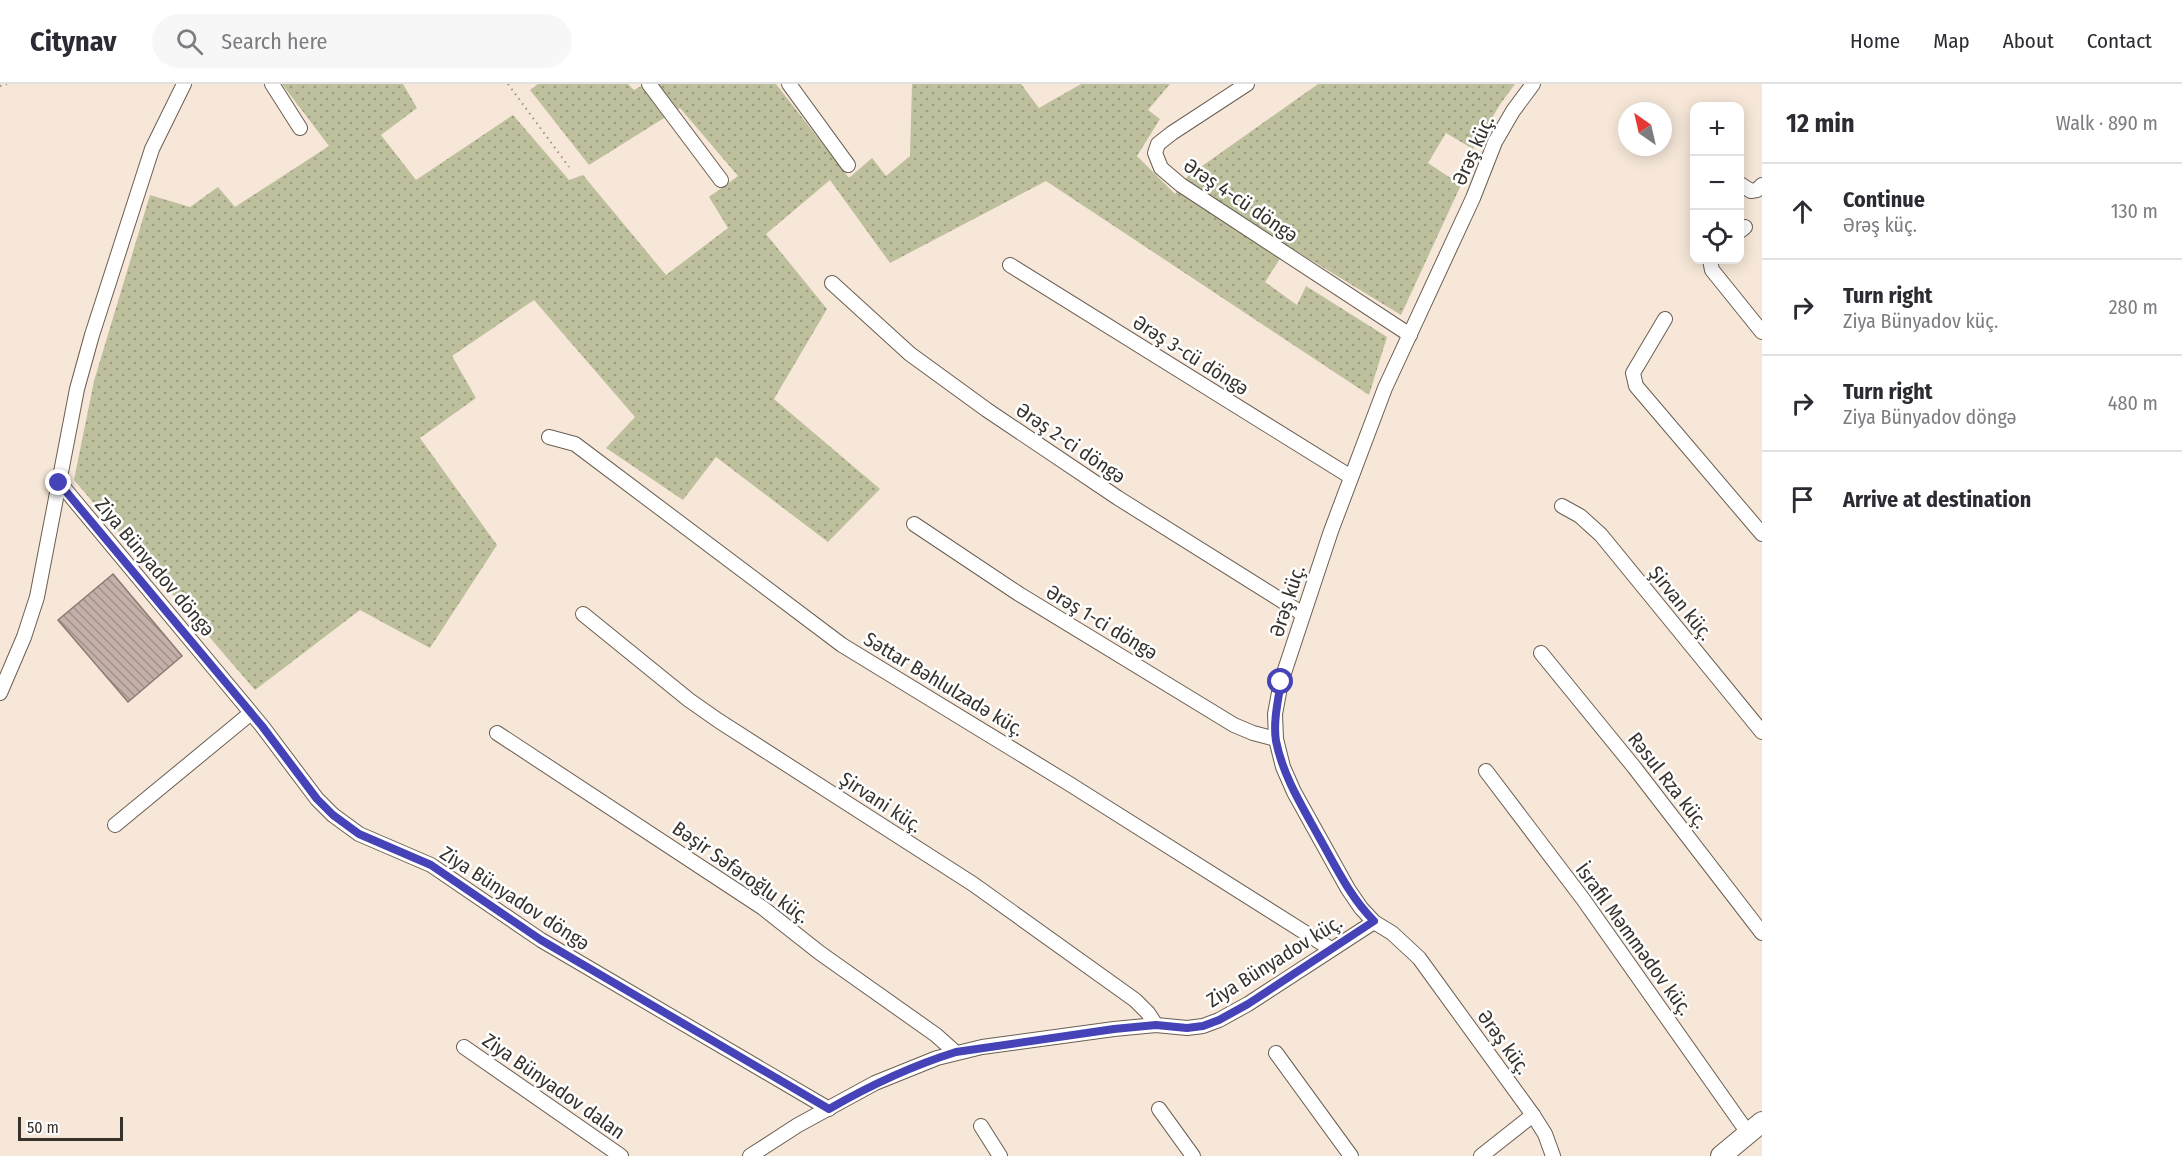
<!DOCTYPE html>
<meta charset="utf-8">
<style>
:root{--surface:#fff;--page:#f7f7f7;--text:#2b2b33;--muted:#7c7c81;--line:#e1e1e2}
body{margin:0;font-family:"Fira Sans Condensed",sans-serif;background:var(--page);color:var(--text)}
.controls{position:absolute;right:18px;top:18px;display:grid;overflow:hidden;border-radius:12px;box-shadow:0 3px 15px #0003}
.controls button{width:54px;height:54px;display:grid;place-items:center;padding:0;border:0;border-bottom:2px solid var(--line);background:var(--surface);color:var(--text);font:30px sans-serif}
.compass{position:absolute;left:1618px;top:18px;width:54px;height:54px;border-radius:50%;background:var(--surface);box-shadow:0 3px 15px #0003;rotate:326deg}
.scale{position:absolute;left:18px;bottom:15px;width:105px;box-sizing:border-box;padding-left:6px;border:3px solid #38322d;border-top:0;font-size:16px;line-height:21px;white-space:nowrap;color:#38322d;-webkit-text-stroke:4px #fff;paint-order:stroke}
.stop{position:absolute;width:18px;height:18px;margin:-14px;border:4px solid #4642b8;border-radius:50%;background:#fff}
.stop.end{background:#4642b8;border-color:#fff;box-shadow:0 2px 6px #0008}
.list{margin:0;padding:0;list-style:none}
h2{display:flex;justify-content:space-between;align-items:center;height:78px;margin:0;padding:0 24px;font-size:26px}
h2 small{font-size:20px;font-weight:400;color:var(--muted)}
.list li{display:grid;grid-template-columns:39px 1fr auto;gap:18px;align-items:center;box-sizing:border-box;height:96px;padding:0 24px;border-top:2px solid var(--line)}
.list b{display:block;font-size:22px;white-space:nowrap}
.list p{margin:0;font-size:20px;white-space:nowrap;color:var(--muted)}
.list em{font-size:20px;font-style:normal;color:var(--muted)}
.icon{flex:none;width:33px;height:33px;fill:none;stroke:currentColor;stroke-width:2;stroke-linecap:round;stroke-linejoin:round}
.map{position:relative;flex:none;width:1762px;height:1072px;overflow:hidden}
header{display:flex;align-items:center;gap:36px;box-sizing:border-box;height:84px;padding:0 30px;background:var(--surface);border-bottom:2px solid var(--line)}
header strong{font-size:28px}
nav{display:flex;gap:33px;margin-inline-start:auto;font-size:21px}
.search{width:420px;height:54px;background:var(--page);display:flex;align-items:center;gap:15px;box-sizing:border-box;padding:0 21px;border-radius:33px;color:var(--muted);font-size:22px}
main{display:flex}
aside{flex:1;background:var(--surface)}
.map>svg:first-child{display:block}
</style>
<header>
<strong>Citynav</strong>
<div class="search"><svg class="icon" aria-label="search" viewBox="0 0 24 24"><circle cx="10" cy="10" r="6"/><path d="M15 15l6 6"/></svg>Search here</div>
<nav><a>Home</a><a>Map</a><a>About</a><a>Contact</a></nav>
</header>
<main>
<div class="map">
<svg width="1762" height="1072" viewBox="0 0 1762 1072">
<defs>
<pattern id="grass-dots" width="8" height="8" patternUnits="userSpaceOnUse" patternTransform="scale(1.5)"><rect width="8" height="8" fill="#bec09d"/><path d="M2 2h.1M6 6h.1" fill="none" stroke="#9b9d80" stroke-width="1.8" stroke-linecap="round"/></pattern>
<pattern id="building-back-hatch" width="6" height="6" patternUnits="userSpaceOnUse" patternTransform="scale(1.5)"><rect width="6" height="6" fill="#c4b0a9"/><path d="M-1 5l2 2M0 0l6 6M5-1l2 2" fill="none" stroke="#a0908a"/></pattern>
</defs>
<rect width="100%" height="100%" fill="#f6e7d8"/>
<!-- grass -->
<polygon fill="url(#grass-dots)" points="282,0 403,0 417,24 381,51 416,96 513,31 569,96 583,91 666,191 728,144 709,113 738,92 680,24 589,81 530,6 538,0 628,0 634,6 645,0 776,0 849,94 872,74 886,92 910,72 912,0 1021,0 1039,24 1081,0 1170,0 1148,26 1160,35 1137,72 1175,110 1188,92 1318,0 1515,0 1501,19 1473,65 1446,49 1428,79 1461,101 1401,231 1288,162 1265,198 1297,221 1306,202 1387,253 1369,311 1046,97 890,179 830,96 766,150 827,225 774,315 880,405 828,458 716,373 683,416 606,364 635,333 534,216 452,272 476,314 420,354 497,461 430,564 360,526 255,606 74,396 94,297 150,111 190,123 218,103 235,123 329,62"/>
<!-- building -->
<polygon fill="url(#building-back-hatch)" stroke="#8c7a73" stroke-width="1.5" points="113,490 182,572 128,618 58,536"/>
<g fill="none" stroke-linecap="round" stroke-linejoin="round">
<!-- street casing -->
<g stroke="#6b5e52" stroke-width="16">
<g id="street">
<polyline points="272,0 300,44"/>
<polyline points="649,0 721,96"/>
<polyline points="789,0 848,81"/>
<polyline points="1247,0 1172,49 1158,60 1155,69 1161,84 1181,101 1410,251"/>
<polyline points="1533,0 1513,27 1495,58 1473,114 1385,304 1331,447 1281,598 1275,630 1276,655 1283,683 1294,708 1348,805 1361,824 1374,838 1392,849 1419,874 1533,1031 1545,1050 1553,1072"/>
<polyline points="1740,100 1751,107 1757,106 1762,101"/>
<polyline points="1740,147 1745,143"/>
<polyline points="1710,176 1712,186 1762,248"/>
<polyline points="1010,181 1351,393"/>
<polyline points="832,199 910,270 987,326 1118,414 1303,530"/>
<polyline points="1665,235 1633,289 1636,302 1762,450"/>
<polyline points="549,353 575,360 842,561 1068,699 1331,865"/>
<polyline points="59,398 262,642 317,715 333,731 359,750 431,781 541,856 829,1025"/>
<polyline points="1562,422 1580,432 1601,451 1762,648"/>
<polyline points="914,440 1019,510 1234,641 1253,649 1276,655"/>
<polyline points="583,530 689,616 719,637 973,800 1135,916 1148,929 1156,941"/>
<polyline points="1541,569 1634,683 1762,849"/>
<polyline points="0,609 24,553 37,513 77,305 92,251 152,65 184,0"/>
<polyline points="497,649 763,824 820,869 936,951 955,968"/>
<polyline points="1486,687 1583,815 1748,1049"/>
<polyline points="115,741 251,629"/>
<polyline points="464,963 621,1072"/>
<polyline points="1276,969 1351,1072"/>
<polyline points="1159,1025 1193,1072"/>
<polyline points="981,1042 1000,1072"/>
<polyline points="750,1072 798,1041 875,999 937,974 982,963 1114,945 1156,941 1187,944 1203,942 1219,936 1248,920 1374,838"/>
<polyline points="1481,1072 1533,1031"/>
</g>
</g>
<!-- secondary casing -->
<g stroke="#6b5e52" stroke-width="22">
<polyline id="secondary" points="1721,1072 1762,1038"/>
</g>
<!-- path -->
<g stroke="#9b9186" stroke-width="2" stroke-dasharray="1.5 4.5" stroke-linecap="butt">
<polyline points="508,0 569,83"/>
<polyline points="0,2 7,0"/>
</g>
<!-- street -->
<use href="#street" stroke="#fff" stroke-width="14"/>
<!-- secondary -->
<use href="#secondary" stroke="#fff" stroke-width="20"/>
</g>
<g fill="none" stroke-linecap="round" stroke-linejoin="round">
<!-- route -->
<path stroke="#4642b8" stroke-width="8" d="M59 399 262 642 317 715 333 731 359 750 431 781 541 856 829 1025C869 1002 911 982 956 968L1114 945 1156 941 1187 944 1203 942 1219 936 1248 920 1374 837C1350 813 1336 783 1319 753 1302 722 1283 692 1276 657 1273 638 1278 617 1281 598"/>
</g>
<g text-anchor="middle" stroke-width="5" stroke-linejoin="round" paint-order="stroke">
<!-- street labels -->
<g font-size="20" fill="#38322d" stroke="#fff">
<text transform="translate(1473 66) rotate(-66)" y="7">Ərəş küç.</text>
<text transform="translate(1241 116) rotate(34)" y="7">Ərəş 4-cü döngə</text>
<text transform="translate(1191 271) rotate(32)" y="7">Ərəş 3-cü döngə</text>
<text transform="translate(1071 359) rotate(34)" y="7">Ərəş 2-ci döngə</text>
<text transform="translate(155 483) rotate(50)" y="7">Ziya Bünyadov döngə</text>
<text transform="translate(1287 517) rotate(-72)" y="7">Ərəş küç.</text>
<text transform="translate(1681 519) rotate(51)" y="7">Şirvan küç.</text>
<text transform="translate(1102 538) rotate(31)" y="7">Ərəş 1-ci döngə</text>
<text transform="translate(944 600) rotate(31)" y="7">Səttar Bəhlulzadə küç.</text>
<text transform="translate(1668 696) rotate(52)" y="7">Rəsul Rza küç.</text>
<text transform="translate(881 718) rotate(33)" y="7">Şirvani küç.</text>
<text transform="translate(741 788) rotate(35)" y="7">Bəşir Səfəroğlu küç.</text>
<text transform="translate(515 814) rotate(33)" y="7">Ziya Bünyadov döngə</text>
<text transform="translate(1634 855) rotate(54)" y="7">İsrafil Məmmədov küç.</text>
<text transform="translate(1274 877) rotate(-32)" y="7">Ziya Bünyadov küç.</text>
<text transform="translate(1504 958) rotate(54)" y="7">Ərəş küç.</text>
<text transform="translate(554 1002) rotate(35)" y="7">Ziya Bünyadov dalan</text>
</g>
</g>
</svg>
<div class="controls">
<button>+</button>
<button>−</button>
<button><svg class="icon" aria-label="locate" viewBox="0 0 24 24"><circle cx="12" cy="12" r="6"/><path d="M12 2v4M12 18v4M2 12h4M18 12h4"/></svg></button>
</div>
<svg class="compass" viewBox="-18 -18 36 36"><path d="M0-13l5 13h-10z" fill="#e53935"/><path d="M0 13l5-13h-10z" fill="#7c7c81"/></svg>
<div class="scale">50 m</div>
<div class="stop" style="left:1281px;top:598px"></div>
<div class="stop end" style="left:59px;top:399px"></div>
</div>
<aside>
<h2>12 min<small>Walk · 890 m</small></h2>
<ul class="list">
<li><svg class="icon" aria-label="ahead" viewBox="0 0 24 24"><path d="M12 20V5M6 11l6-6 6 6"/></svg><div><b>Continue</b><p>Ərəş küç.</p></div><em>130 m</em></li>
<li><svg class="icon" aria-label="right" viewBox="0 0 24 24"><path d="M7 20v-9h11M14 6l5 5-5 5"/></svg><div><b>Turn right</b><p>Ziya Bünyadov küç.</p></div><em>280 m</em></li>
<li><svg class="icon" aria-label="right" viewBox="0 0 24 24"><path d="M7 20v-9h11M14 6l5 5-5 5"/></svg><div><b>Turn right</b><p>Ziya Bünyadov döngə</p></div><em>480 m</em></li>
<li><svg class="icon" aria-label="arrive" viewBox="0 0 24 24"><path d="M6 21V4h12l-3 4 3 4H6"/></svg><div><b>Arrive at destination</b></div></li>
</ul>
</aside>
</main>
